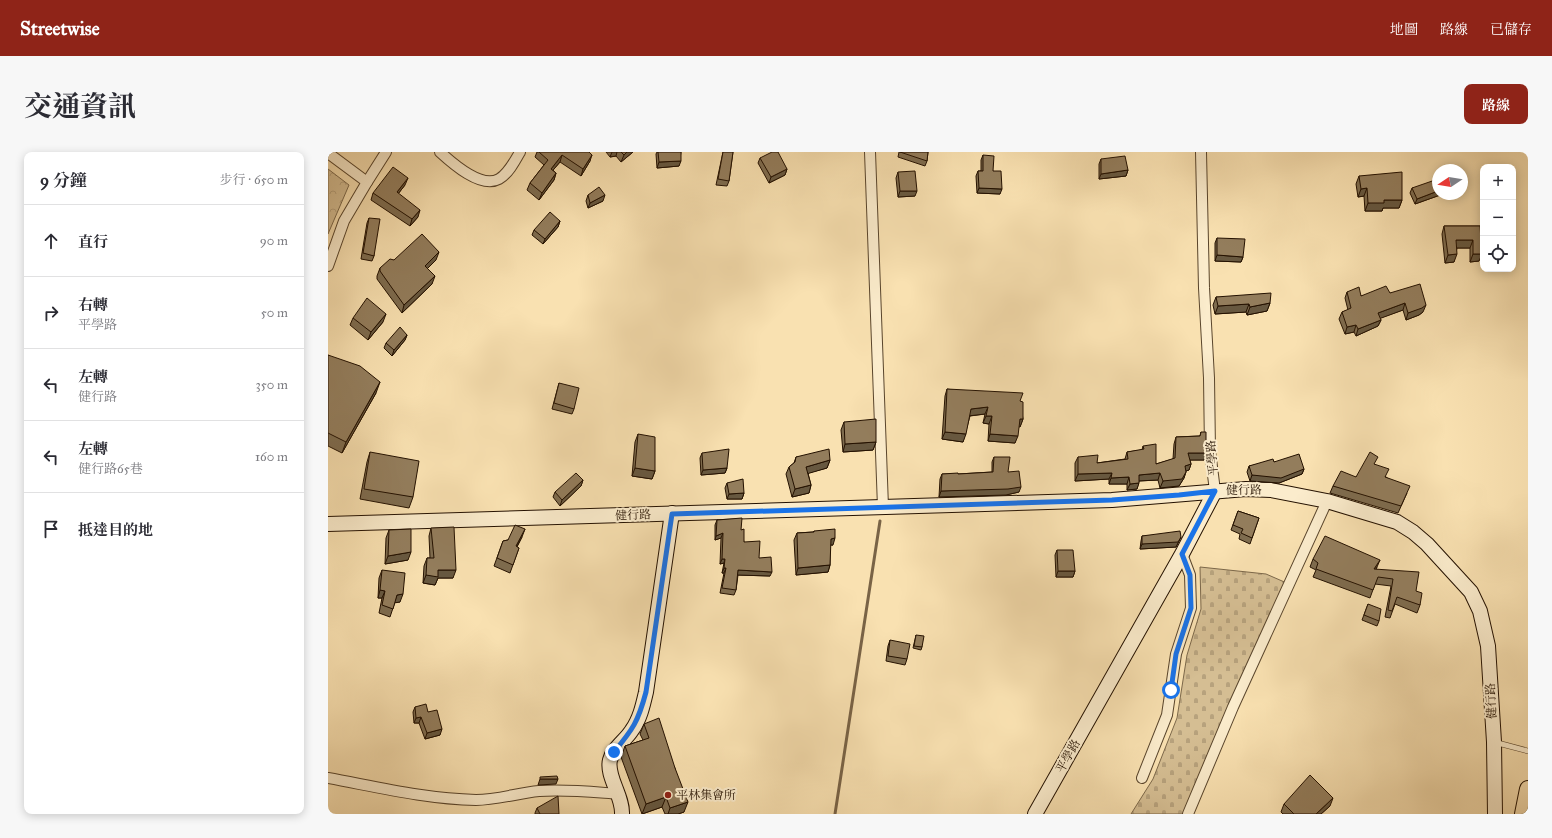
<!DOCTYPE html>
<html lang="zh-TW">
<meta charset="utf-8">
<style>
:root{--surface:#fff;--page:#f7f7f7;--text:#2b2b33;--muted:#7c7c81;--line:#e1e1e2;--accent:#8f2418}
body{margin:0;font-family:"IM FELL Great Primer","Noto Serif TC",serif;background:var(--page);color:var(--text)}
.controls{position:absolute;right:12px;top:12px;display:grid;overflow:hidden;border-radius:8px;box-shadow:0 2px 10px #0003}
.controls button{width:36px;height:36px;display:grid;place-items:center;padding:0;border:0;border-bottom:1px solid var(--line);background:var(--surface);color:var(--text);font:20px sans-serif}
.compass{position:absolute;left:1104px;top:12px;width:36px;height:36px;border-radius:50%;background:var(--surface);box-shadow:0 2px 10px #0003;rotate:258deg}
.stop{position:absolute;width:12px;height:12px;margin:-9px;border:3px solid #1a73e8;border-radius:50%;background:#fff}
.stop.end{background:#1a73e8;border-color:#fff;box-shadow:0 1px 4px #0008}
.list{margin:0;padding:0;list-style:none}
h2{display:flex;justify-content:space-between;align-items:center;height:52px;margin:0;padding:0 16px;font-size:17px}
h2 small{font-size:13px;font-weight:400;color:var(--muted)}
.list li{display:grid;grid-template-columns:26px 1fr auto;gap:12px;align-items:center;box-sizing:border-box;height:72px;padding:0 16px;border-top:1px solid var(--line)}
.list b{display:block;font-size:15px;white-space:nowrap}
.list p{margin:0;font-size:13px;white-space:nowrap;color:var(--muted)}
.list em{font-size:13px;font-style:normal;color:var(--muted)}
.icon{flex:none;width:22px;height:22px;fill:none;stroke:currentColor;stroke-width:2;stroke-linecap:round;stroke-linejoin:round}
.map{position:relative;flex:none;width:1200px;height:662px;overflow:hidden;border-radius:8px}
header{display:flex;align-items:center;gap:24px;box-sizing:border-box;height:56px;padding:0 20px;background:var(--accent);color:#fff}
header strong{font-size:19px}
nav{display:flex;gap:22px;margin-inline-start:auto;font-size:14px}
.intro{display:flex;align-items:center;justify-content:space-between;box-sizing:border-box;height:96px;padding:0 24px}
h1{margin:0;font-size:28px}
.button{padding:10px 18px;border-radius:8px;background:var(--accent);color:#fff;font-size:14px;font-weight:700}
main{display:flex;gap:24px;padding:0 24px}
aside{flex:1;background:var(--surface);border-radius:8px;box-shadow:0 2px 10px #0003}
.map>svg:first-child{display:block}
</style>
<header>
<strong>Streetwise</strong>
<nav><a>地圖</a><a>路線</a><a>已儲存</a></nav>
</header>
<div class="intro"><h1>交通資訊</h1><a class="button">路線</a></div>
<main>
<aside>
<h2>9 分鐘<small>步行 · 650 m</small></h2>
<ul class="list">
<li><svg class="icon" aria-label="ahead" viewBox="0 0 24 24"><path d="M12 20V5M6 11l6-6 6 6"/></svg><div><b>直行</b></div><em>90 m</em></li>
<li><svg class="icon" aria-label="right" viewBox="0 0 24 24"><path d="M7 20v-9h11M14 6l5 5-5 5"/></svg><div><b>右轉</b><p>平學路</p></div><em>50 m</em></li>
<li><svg class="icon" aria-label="left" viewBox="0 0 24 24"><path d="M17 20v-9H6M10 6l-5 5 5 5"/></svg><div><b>左轉</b><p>健行路</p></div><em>350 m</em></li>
<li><svg class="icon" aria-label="left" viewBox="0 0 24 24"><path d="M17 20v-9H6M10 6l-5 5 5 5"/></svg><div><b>左轉</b><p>健行路65巷</p></div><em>160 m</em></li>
<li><svg class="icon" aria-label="arrive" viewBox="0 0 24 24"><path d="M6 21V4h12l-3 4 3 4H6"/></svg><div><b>抵達目的地</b></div></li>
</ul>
</aside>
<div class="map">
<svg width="1200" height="662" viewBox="0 0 1200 662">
<defs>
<pattern id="forest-crowns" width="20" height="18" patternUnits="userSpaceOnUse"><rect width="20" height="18" fill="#d5be93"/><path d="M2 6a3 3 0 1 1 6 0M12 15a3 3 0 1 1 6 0" fill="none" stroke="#b7a27d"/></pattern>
<pattern id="cemetery-stones" width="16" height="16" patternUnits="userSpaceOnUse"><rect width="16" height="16" fill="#d5be93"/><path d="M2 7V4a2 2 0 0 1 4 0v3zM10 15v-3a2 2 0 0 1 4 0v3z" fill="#b7a27d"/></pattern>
</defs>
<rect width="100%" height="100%" fill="#f9e1b1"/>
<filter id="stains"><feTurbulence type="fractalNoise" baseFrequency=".005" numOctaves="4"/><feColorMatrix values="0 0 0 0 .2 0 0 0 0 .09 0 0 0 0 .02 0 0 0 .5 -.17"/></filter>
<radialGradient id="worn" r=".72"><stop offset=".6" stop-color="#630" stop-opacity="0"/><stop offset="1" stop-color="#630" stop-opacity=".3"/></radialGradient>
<!-- forest -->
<polygon fill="url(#forest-crowns)" stroke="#7c684a" points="0,17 21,33 0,82"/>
<!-- cemetery -->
<polygon fill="url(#cemetery-stones)" stroke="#7c684a" points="872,415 938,422 961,432 861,662 803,662 825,627 849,566 859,503 873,457"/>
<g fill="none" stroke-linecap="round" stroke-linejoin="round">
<!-- stream -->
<polyline stroke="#796346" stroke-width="3" points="507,662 552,369"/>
<!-- lane casing -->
<g stroke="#59452c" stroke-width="6">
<polyline id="lane" points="1166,590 1200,599"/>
</g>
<!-- street casing -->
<g stroke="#59452c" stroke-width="12">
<g id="street">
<path d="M112 0C124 11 153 37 171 27 180 22 187 9 192 0"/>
<polyline points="542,0 555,355"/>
<polyline points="873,0 876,136 881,226 882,299 887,339"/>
<polyline points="0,1 39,30"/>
<polyline points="0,114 16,69 39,30 58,0"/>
<path d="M0 626C49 635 98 647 148 648 169 648 190 641 211 639 238 637 264 640 291 642"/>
<polyline points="814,626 839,563 848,502 863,456 862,423 854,402"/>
<polyline points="860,662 905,555 999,349"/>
</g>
</g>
<!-- secondary casing -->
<g stroke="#241100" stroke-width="16">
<g id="secondary">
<polyline points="0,372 784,348 918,337 943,338 999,349 1069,370 1085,380 1099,392 1143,440 1152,459 1160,494 1166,590 1167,662"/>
<path d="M294 662C295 644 278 624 282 608 285 596 298 588 304 578 312 567 315 553 318 540L344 361"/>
<polyline points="707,662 854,402 887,339"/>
</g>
</g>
<!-- primary casing -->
<g stroke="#241100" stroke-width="18">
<polyline id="primary" points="1195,662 1200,637"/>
</g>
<!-- lane -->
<use href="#lane" stroke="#fbeccc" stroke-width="5"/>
<!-- street -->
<use href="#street" stroke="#fbeccc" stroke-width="10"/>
<!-- secondary -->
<use href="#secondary" stroke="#fbeccc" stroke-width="14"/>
<!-- primary -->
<use href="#primary" stroke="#f9e1b1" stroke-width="16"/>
</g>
<!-- wall -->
<g fill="#7e6c4f" stroke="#241100">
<polygon points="209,0 261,0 262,9 253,24 232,10 225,18 228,21 226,28 211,48 199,38 202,31 216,13 207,5"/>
<polygon points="278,0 305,0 293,10 288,4 282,5"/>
<polygon points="329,0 353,0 351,14 329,16 328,2"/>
<polygon points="395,0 405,0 401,29 399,34 388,33"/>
<polygon points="571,0 600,0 599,9 597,14 570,5"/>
<polygon points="655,3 665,19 672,42 649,41 648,24 650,19 653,19 653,8"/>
<polygon points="432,6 459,17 457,23 441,31 430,11"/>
<polygon points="773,7 800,18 798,24 771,27 771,12"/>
<polygon points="570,20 587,44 570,45 568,26"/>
<polygon points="1031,24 1074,48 1071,56 1055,56 1054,59 1037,59 1036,44 1030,45 1028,32"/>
<polygon points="77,33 70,42 90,65 82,74 43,48 45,41"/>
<polygon points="1084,36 1110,42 1115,42 1087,52 1082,41"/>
<polygon points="260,43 275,49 260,56 258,49"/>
<polygon points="41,66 46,104 44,109 33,107 39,71"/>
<polygon points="232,69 230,75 215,92 204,83 206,78"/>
<polygon points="1116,74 1152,74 1151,109 1142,110 1142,96 1129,96 1126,110 1117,111 1114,82"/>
<polygon points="889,86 915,105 913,110 887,109 887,91"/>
<polygon points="66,108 108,108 99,117 104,132 74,161 49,127 49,124 52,116"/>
<polygon points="1019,140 1033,144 1062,141 1095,160 1091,163 1078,168 1075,158 1052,166 1053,168 1050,174 1028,184 1026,180 1017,182 1011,167 1014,160 1020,158 1017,146"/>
<polygon points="888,145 942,151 939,159 919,163 918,160 887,162 885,153"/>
<polygon points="25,166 55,170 40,188 22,173"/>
<polygon points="79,183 77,188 64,204 56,196 58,191"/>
<polygon points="0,203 48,241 14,301 0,294"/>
<polygon points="231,231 246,257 244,262 224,257"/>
<polygon points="619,237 692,249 695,267 692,275 691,274 687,291 660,289 661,272 655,271 657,262 642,264 635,290 614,287 617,244"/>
<polygon points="516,270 548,290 545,298 515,300 513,278"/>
<polygon points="873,280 876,308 862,308 863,312 861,318 858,319 856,326 851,334 832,336 830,328 811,329 809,337 799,338 799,332 781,332 781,327 747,329 747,311 750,305 769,311 797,307 799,300 814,298 815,294 828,312 845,307 846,292 848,285 872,284"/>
<polygon points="310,282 327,319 324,327 304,324 307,290"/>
<polygon points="42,300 85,345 81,356 32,347 39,310"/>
<polygon points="374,301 399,316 397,321 373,323 372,306"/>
<polygon points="468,305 502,308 499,316 480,321 483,333 481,341 464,345 458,322 461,315 466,311"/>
<polygon points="666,305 680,320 691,340 678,343 611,345 612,327 614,322 630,322 664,320 664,310"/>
<polygon points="946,310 976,317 974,322 951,331 922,329 919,320 921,314"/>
<polygon points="1047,312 1058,325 1079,341 1070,361 1002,341 1005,334 1028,325"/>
<polygon points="255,328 253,334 232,354 225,345 227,340"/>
<polygon points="399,331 416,341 414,347 399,347 397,336"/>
<polygon points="910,359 931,366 922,392 911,387 912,382 903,378"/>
<polygon points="389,368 413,378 416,390 431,406 442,424 410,423 408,438 406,443 392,441 396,421 394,421 396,411 392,412 393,386 387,388 387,373"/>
<polygon points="103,376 125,426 110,426 107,433 95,431 96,414 99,406 102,406 101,384"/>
<polygon points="61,378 80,408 57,412 58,386"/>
<polygon points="486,379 505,393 502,393 502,413 500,420 468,423 466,388 469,381 485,380"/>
<polygon points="814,384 853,385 848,395 812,397 813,389"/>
<polygon points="194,385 189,395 191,396 182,421 166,414 175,389"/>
<polygon points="729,398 747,419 745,425 728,425 727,403"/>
<polygon points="985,407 1049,415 1048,417 1088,439 1092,453 1089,461 1067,452 1062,466 1057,465 1063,434 1047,432 1042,446 985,425 988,418 982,415"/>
<polygon points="54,418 72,450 67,450 62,465 51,461 54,446 50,446 51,426"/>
<polygon points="1040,452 1051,469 1049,474 1034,468"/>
<polygon points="588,483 594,495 593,498 585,496"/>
<polygon points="562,488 579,507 577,513 558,509 560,494"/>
<polygon points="87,555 100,560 112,583 97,587 91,571 86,571 85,560"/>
<polygon points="316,572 347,616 356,660 350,662 337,662 334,655 314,662 293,605 297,594 315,588 312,582"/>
<polygon points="956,652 1002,654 993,662 955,662 953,660"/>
<polygon points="209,656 231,662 207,662 207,661"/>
</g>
<!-- shaded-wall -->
<g fill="#675840" stroke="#241100">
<polygon points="284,0 289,0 288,4 282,5"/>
<polygon points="299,0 305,0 293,10 296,3"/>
<polygon points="234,3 232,10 221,23 223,17"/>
<polygon points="264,3 262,9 253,24 255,17"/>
<polygon points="353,9 351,14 329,16 331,10"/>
<polygon points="459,17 457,23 441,31 443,25"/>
<polygon points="800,18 798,24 771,27 773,22"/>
<polygon points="228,21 226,28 211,48 214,41"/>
<polygon points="80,26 77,33 66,47 69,40"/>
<polygon points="651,36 674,37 672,42 649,41"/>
<polygon points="1039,36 1036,44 1030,45 1033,37"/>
<polygon points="572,39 589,39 587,44 570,45"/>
<polygon points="1110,39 1110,42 1115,42 1087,52 1089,47"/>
<polygon points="277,43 275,49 260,56 262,51"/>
<polygon points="1056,48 1074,48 1071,56 1055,56 1054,59 1037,59 1040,51"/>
<polygon points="92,58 90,65 82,74 84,67"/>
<polygon points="232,69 230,75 215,92 217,87"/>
<polygon points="1128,88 1145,88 1142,96 1125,96"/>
<polygon points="111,100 108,108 94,122 97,114"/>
<polygon points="1129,102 1126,110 1117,111 1120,103"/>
<polygon points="1145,102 1154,102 1151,109 1142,110"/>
<polygon points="889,103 915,105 913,110 887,109"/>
<polygon points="107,124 104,132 74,161 76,153"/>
<polygon points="942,151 939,159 919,163 922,155"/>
<polygon points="1077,151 1075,158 1048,168 1050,161"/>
<polygon points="921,152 918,160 887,162 890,154"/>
<polygon points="1098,153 1095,160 1091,163 1078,168 1080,161"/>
<polygon points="58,162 55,170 40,188 43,180"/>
<polygon points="1053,168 1050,174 1028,184 1030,177"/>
<polygon points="1028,173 1026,180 1017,182 1019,175"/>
<polygon points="79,183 77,188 64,204 66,198"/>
<polygon points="52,230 48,241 14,301 18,290"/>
<polygon points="660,255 657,262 640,264 643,257"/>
<polygon points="658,264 664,264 661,272 655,271"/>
<polygon points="692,267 695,267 692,275 689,274"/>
<polygon points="617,280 638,282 635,290 614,287"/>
<polygon points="662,282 690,284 687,291 660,289"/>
<polygon points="548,290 545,298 515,300 517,292"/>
<polygon points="860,301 878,301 876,308 858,308"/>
<polygon points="502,308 499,316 475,323 478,315"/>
<polygon points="863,312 861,318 855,320 857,314"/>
<polygon points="307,316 327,319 324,327 304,324"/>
<polygon points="399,316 397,321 373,323 375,318"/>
<polygon points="976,317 974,322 951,331 922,329 924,323"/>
<polygon points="858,320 856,326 851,334 832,336 835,329"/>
<polygon points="784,321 781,327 747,329 750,322"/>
<polygon points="832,321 830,328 809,329 811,323"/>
<polygon points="801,325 799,332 781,332 783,326"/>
<polygon points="255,328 253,334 232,354 234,348"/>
<polygon points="811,331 809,337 799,338 802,332"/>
<polygon points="483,333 481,341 464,345 467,337"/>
<polygon points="693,335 691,340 678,343 611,345 613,339"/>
<polygon points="416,341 414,347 399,347 401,342"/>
<polygon points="197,377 194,385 185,402 188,394"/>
<polygon points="395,381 393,386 387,388 388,384"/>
<polygon points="853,385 848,395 812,397 814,392"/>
<polygon points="507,386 505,393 500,393 503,387"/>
<polygon points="83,400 80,408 57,412 60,404"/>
<polygon points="394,407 397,407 396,411 392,412"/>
<polygon points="1052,408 1049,415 1044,424 1046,417"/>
<polygon points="502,413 500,420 468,423 470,416"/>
<polygon points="396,416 398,416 396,421 394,421"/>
<polygon points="110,418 128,418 125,426 110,426 107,433 95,431 98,423"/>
<polygon points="410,418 444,420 442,424 409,423"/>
<polygon points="730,419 747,419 745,425 728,425"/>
<polygon points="52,438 57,439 54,446 50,446"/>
<polygon points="75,442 72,450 66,451 69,443"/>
<polygon points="93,565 91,571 86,571 88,566"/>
<polygon points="114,577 112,583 97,587 99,581"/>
<polygon points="212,627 230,627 228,632 210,633"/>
<polygon points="338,645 334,655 314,662 318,652"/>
<polygon points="1005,646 1002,654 993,662 988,662"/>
<polygon points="360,650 356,660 350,662 340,662 342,656"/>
</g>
<!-- building -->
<g fill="#937d5c" stroke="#241100">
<polygon points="211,0 261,0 264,3 255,17 234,3 223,17 228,21 214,41 202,31 220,8"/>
<polygon points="293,0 299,0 296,3"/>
<polygon points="330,0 353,0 353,9 331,10"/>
<polygon points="395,0 405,0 401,29 390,27"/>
<polygon points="444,0 450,0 459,17 443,25 432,6"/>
<polygon points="572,0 600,0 599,9"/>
<polygon points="655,3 666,4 665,19 673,19 674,37 651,36 650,19 655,19"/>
<polygon points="797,4 800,18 773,22 773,7"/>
<polygon points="65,15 80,26 69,40 92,58 84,67 45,41"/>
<polygon points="587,19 589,39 572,39 570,20"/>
<polygon points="1074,20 1074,48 1056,48 1056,51 1040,51 1039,36 1033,37 1031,24"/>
<polygon points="1110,27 1110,39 1089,47 1084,36"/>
<polygon points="271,35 277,43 262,51 260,43"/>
<polygon points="222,60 232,69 217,87 206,78"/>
<polygon points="41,66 52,67 46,104 35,101"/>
<polygon points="1116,74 1152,74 1154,102 1145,102 1145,88 1128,88 1129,102 1120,103"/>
<polygon points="94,82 111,100 97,114 107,124 76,153 52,119 52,116 62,107 66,108"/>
<polygon points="889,86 917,87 915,105 889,103"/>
<polygon points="1092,132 1098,153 1094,156 1080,161 1077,151 1050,161 1053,168 1030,177 1028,173 1019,175 1014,160 1023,156 1019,140 1031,135 1033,144 1058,134 1062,141"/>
<polygon points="943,141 942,151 922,155 921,152 890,154 888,145"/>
<polygon points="39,146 58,162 43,180 25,166"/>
<polygon points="72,175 79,183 66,198 58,191"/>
<polygon points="0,203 32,214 52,230 18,290 0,281"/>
<polygon points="231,231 251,236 246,257 226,251"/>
<polygon points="619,237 695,241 692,249 695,250 695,267 692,267 690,284 662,282 664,264 658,264 660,255 643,257 638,282 617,280"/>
<polygon points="548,267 548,290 517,292 516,270"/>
<polygon points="873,280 878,280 878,301 860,301 863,312 857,314 858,320 854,327 835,329 832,321 811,323 811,331 802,332 801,325 783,326 784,321 750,322 750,305 770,303 769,311 800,307 799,300 816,297 815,294 828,292 828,312 847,306 848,285 872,284"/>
<polygon points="310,282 327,285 327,319 307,316"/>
<polygon points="401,297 399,316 375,318 374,301"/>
<polygon points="501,297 502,308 478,315 483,333 467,337 461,315 467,310 468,305"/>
<polygon points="42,300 91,309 85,345 36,337"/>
<polygon points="1042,300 1050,305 1046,312 1061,317 1057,325 1082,334 1073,354 1005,334 1013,319 1028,325"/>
<polygon points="971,302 976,317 953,326 924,323 921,314 945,307 946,310"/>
<polygon points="666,305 682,305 680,320 691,319 693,335 680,337 613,339 614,322 630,321 630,322 665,320"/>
<polygon points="248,321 255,328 234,348 227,340"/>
<polygon points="415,327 416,341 401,342 399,331"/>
<polygon points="910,359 931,366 924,386 913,381 915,377 905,373"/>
<polygon points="414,366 413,378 416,377 416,390 432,389 431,406 443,405 444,420 410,418 408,438 394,436 398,416 396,416 397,407 394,407 395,381 388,384 389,368"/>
<polygon points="187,373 197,377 188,394 191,396 185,413 169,406 175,389 180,388"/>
<polygon points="126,375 128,418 110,418 110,425 98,423 99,406 106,406 103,376"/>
<polygon points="83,377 83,400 60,404 61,378"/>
<polygon points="507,377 507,386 503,387 502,413 470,416 469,381 486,380 486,379"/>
<polygon points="852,379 853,385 850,390 814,392 814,384"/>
<polygon points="997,384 1052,408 1046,417 1091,420 1088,439 1094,441 1092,453 1069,445 1064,459 1060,458 1065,427 1050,425 1045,438 988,417 990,411 985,407"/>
<polygon points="729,398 745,398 747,419 730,419"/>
<polygon points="54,418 77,421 75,442 69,443 65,457 54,453 57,439 52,438"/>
<polygon points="1040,452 1053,457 1051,469 1036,463"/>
<polygon points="588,483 596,484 594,495 586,494"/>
<polygon points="562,488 582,492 579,507 560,504"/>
<polygon points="98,552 100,560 109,558 114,577 99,581 93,565 88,566 87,555"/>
<polygon points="331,566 347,616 360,650 342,656 338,645 318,652 297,594 321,586 316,572"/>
<polygon points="982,623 1005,646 988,662 966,662 956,652"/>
<polygon points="229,624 230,627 212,627 212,625"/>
<polygon points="230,644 231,662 212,662 209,656"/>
</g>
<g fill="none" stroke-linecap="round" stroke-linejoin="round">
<!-- route -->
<path stroke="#1a73e8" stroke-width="5" d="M286 600C305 577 310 570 318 540L344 362 784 348 851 343 887 339 854 402 862 423 863 456 848 502 843 538"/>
</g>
<!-- markers -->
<circle fill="#8f2418" stroke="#fbeccc" stroke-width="1.5" cx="340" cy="643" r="4"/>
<g text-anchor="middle" stroke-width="4" stroke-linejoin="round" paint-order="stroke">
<!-- street labels -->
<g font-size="12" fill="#241100" stroke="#fbeccc">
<text transform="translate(884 306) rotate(-95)" y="4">平學路</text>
<text transform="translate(916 338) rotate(-1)" y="4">健行路</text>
<text transform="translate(305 363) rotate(-2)" y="4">健行路</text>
<text transform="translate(1163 549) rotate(-93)" y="4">健行路</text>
<text transform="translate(740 604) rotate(-61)" y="4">平學路</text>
</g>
<!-- poi labels -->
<g font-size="12" fill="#241100" stroke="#fbeccc" text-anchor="start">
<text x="348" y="647">平林集會所</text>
</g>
</g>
<rect width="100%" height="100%" filter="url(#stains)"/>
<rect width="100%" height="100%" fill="url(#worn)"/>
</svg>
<div class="controls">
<button>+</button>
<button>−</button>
<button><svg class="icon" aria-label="locate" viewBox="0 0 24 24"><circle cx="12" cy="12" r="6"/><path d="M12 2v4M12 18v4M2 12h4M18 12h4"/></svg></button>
</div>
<svg class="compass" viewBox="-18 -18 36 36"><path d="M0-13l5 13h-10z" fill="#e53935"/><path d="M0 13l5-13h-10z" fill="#7c7c81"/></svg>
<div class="stop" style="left:843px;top:538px"></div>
<div class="stop end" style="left:286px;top:600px"></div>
</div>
</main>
